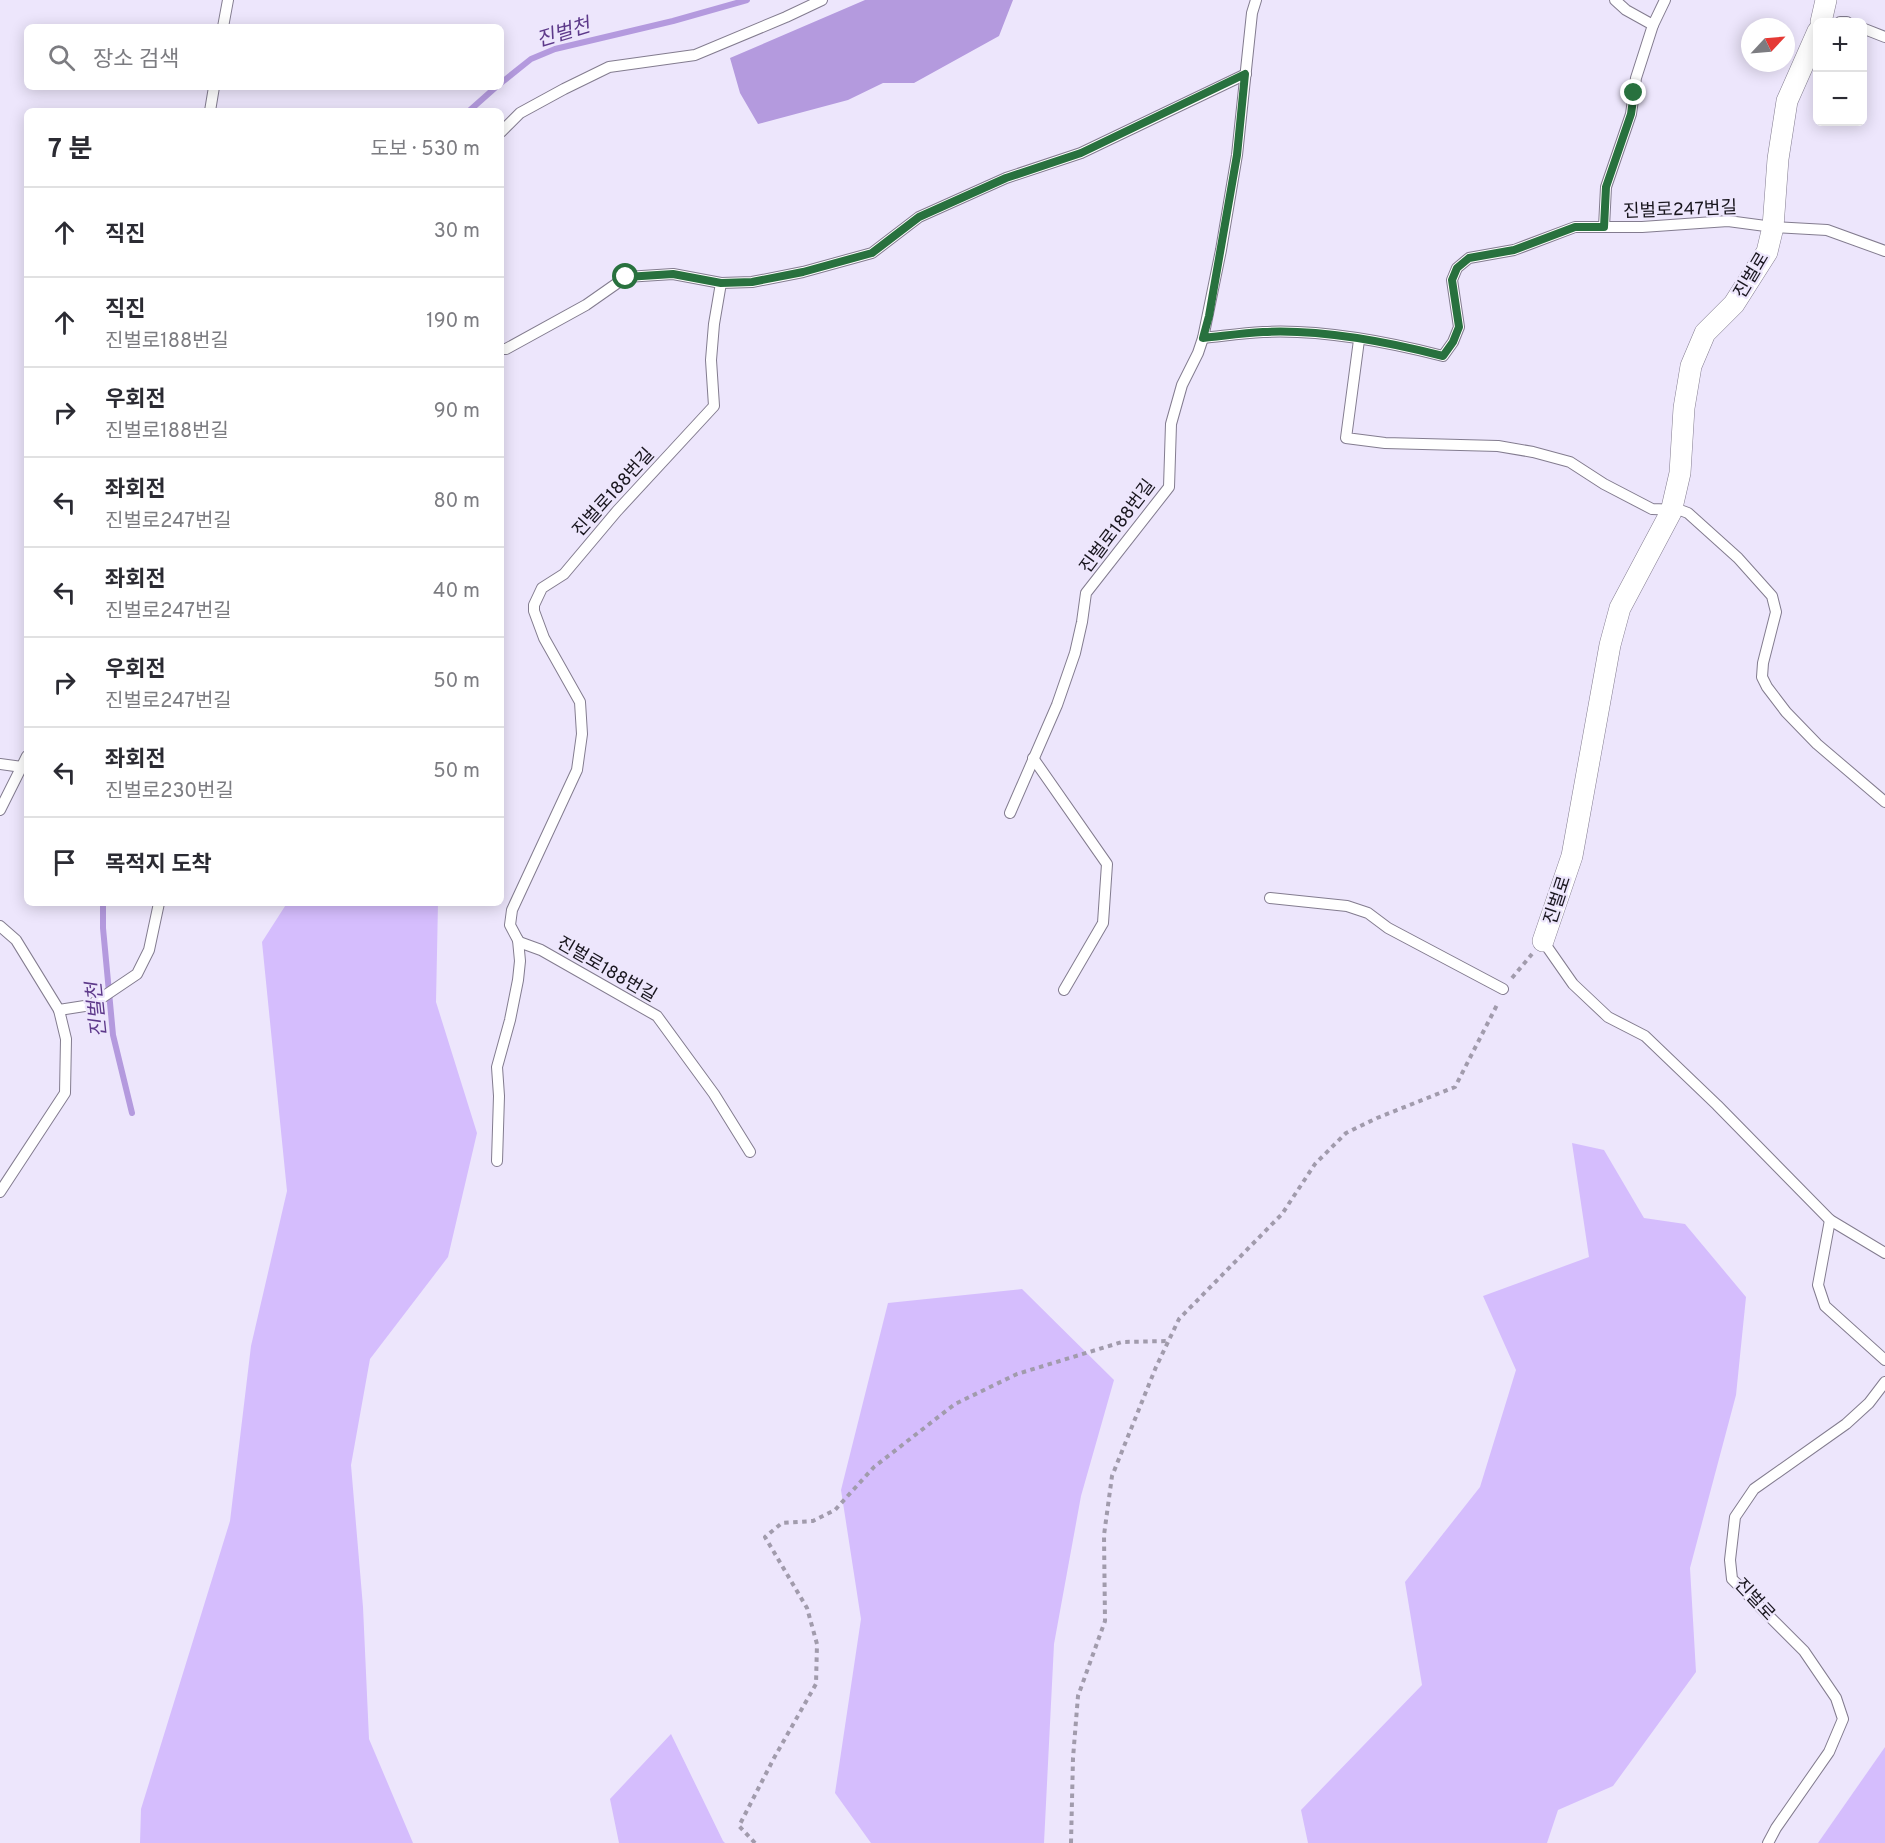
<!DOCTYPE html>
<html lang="ko">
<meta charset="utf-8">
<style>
:root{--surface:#fff;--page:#f2f2f3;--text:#2b2b33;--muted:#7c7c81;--line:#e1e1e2}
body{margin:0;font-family:Overpass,"Noto Sans KR",sans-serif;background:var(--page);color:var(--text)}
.controls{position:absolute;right:18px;top:18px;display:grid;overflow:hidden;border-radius:9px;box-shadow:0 3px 15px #0003}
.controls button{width:54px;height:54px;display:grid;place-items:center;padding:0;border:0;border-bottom:2px solid var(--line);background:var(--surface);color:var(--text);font:30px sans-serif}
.compass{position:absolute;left:1741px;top:18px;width:54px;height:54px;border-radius:50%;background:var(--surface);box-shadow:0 3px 15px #0003;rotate:64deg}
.stop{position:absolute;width:18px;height:18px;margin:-14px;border:4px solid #28713e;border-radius:50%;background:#fff}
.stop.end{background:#28713e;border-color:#fff;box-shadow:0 2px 6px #0008}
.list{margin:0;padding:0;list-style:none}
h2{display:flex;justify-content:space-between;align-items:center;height:78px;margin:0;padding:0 24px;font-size:26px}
h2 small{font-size:20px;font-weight:400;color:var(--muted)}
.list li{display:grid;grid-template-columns:39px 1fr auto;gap:18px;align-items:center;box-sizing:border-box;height:90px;padding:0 24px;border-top:2px solid var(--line)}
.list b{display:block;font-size:22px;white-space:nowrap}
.list p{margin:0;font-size:20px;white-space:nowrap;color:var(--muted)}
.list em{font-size:20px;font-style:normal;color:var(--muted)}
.icon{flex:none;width:33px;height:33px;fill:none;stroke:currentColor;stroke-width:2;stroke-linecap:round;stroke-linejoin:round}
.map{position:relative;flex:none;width:1885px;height:1843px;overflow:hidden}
.search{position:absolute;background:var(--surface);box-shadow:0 3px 15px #0003;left:24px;top:24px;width:480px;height:66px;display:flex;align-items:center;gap:15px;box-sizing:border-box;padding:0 21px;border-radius:9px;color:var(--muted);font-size:22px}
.panel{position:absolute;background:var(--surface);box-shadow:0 3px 15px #0003;left:24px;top:108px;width:480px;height:798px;border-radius:9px}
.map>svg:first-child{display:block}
</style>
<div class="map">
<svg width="1885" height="1843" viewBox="0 0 1885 1843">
<rect width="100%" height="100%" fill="#ede6fc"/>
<!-- green -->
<g fill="#d5bdfd">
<polygon points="287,903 438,903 436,1002 477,1133 448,1257 370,1359 351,1465 363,1607 369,1739 413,1843 140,1843 141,1809 230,1521 251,1346 287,1191 262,942"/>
<polygon points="1572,1143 1604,1150 1644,1218 1685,1224 1746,1297 1736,1395 1690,1568 1696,1672 1613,1786 1558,1810 1547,1843 1308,1843 1301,1810 1422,1685 1405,1582 1480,1487 1516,1370 1483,1296 1589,1257"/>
<polygon points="1022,1289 1114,1380 1081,1496 1054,1644 1044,1843 871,1843 835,1793 861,1619 841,1490 888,1303"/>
<polygon points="671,1734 723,1841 725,1843 619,1843 610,1799"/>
<polygon points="1885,1747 1885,1843 1818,1843"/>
</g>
<!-- water -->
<polygon fill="#b49ade" points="865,0 1013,0 999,36 914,83 883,83 848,100 758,124 740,93 730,58"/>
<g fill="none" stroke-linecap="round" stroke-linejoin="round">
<!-- stream -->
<g stroke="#b49ade" stroke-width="6">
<polyline points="501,83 531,59 555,49 673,21 747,0"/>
<polyline points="469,111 496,87"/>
<polyline points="103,903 103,928 113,1035 132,1113"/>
</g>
<!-- lane casing -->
<g stroke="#837c8f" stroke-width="12">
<g id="lane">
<polyline points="1840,22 1847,22"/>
<polyline points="1653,25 1665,0"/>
<polyline points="223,27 228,0"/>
<polyline points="1862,28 1885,37"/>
<polyline points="210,111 214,87"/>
<polyline points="501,132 520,113 564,89 609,67 695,55 786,17 822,0"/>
<polyline points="1604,227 1606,187 1631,114 1636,78 1653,25 1626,10 1615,0"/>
<polyline points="721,283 714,324 711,360 714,406 617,511 564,574 542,588 534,605 534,611 544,638 580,702 582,734 577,770 512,910 510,925 519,942 541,950 657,1016 714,1094 750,1152"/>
<path d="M1203 338C1223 336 1243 333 1263 332 1320 329 1388 342 1443 356L1453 342 1459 327 1452 280 1457 268 1469 258 1514 250 1575 227H1642L1728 221 1773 227 1827 230 1885 251"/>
<polyline points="1359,340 1346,438 1385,443 1498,446 1533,452 1570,462 1604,484 1652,509 1680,510 1688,513 1738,558 1772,596 1776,612 1763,663 1762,677 1767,687 1786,712 1817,744 1885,802"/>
<polyline points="501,349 506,349 586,305 626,277 673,274 721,283 752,282 803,272 872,253 919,217 1006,178 1081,153 1246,74"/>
<polyline points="1033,758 1107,864 1103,923 1064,990"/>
<polyline points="0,764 22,767"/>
<polyline points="0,810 27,756"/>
<polyline points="1010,813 1057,705 1075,653 1082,622 1086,593 1169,487 1171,424 1182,385 1198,353 1203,338 1221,250 1237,155 1252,13 1256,0"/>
<polyline points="1270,898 1347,906 1368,913 1388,928 1503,989"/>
<polyline points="0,926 16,940 59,1010"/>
<polyline points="1543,941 1573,984 1608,1017 1645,1036 1717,1105 1830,1220 1885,1253"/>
<polyline points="497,1161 499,1096 497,1067 510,1020 518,980 520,961 518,940"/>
<polyline points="0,1192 65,1093 66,1039 59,1010 91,1005 137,974 149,950 159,903"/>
<polyline points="1830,1220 1818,1285 1825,1306 1885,1360"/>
<polyline points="1768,1843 1776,1828 1829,1752 1843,1719 1836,1698 1804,1651 1732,1579 1730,1560 1735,1517 1754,1489 1846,1424 1869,1403 1885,1382"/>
</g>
</g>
<!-- street casing -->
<g stroke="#837c8f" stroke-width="22">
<g id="street">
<polyline points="1821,22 1826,0"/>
<polyline points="1543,941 1572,856 1610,645 1620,608 1671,512 1680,473 1684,408 1691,366 1705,333 1734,304 1767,252 1773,227 1778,159 1787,101 1818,31"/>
</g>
</g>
<!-- path -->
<g stroke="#a19bac" stroke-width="4" stroke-dasharray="4.5 4.5" stroke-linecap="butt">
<polyline points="1512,978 1532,954"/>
<polyline points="755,1843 739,1826 774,1758 816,1684 817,1644 807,1608 765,1537 782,1523 813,1521 835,1510 874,1467 955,1404 1017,1374 1122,1342 1168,1341"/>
<polyline points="1071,1843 1073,1758 1078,1696 1105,1621 1104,1535 1112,1476 1156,1367 1179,1319 1282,1214 1315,1164 1346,1133 1377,1118 1455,1087 1498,1003"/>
</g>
<!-- lane -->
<use href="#lane" stroke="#fff" stroke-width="10"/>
<!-- street -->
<use href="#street" stroke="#fff" stroke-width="21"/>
</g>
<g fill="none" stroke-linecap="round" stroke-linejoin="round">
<!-- route -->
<path stroke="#28713e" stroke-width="8" d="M626 277 673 274 721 283 752 282 803 272 872 253 919 217 1006 178 1081 153 1245 74 1237 155 1209 316 1203 338C1223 336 1243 333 1263 332 1320 329 1388 342 1443 356L1453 342 1459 327 1452 280 1457 268 1469 258 1514 250 1575 227H1604L1606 187 1631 114 1634 93"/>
</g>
<g text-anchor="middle" stroke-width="4.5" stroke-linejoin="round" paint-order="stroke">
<!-- street labels -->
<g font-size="18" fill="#18151d" stroke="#ede6fc">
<text transform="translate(1680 209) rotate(-2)" y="6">진벌로247번길</text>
<text transform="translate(1751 275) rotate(-59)" y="6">진벌로</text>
<text transform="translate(613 492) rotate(-48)" y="6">진벌로188번길</text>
<text transform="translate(1117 526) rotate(-53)" y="6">진벌로188번길</text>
<text transform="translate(1557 900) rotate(-72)" y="6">진벌로</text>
<text transform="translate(607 969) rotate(30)" y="6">진벌로188번길</text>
<text transform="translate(1755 1599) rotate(47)" y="6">진벌로</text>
</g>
<!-- water labels -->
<g font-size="20" font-style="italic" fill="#5d398a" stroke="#ede6fc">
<text transform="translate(563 32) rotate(-17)" y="7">진벌천</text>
<text transform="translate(96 1010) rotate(-96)" y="7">진벌천</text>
</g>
</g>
</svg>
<div class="controls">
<button>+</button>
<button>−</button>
</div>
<svg class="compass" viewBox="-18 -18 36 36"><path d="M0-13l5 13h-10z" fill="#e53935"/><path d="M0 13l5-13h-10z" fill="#7c7c81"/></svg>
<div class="stop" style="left:626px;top:277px"></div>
<div class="stop end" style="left:1634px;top:93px"></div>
<div class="search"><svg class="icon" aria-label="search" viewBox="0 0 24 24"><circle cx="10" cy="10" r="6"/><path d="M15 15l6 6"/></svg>장소 검색</div>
<section class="panel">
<h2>7 분<small>도보 · 530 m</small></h2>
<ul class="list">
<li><svg class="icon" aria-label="ahead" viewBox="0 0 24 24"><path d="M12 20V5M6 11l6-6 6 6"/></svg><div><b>직진</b></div><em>30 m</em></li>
<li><svg class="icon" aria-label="ahead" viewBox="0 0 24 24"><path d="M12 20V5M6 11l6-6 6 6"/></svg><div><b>직진</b><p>진벌로188번길</p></div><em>190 m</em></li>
<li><svg class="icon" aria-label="right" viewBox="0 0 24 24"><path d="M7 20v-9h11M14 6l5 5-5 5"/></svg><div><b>우회전</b><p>진벌로188번길</p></div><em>90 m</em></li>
<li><svg class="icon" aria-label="left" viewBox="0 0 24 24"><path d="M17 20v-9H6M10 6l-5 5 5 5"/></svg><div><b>좌회전</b><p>진벌로247번길</p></div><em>80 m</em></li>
<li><svg class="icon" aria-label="left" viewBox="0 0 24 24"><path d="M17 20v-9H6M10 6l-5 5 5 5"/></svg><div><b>좌회전</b><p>진벌로247번길</p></div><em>40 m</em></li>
<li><svg class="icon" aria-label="right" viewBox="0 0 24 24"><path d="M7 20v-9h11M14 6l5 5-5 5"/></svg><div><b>우회전</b><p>진벌로247번길</p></div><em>50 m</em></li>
<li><svg class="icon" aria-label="left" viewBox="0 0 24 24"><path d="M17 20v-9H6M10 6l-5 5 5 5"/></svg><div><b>좌회전</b><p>진벌로230번길</p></div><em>50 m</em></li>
<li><svg class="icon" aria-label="arrive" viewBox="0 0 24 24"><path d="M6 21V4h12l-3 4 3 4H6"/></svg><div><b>목적지 도착</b></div></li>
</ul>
</section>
</div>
